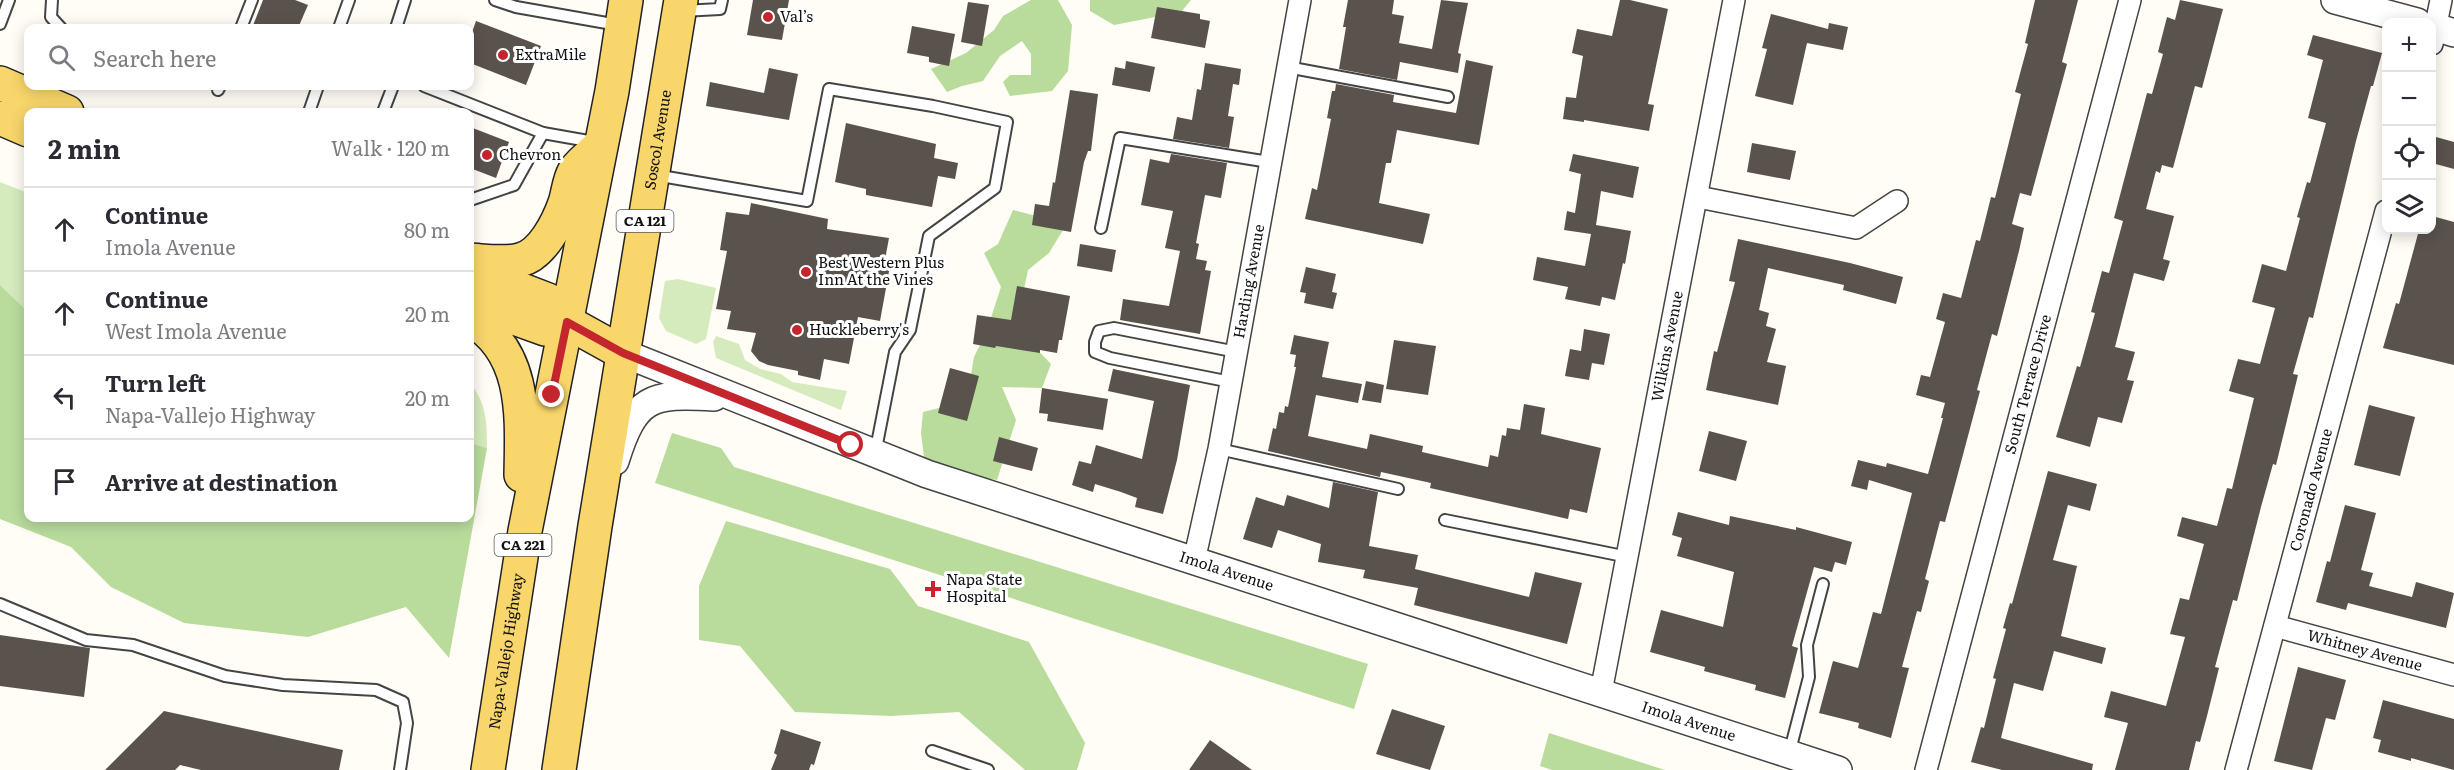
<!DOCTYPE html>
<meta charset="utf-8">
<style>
:root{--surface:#fff;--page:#f2f2f3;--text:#2b2b33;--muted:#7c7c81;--line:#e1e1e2}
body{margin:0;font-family:Literata,serif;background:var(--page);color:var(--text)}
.controls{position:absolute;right:18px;top:18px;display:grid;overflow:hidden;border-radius:12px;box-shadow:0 3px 15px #0003}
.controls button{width:54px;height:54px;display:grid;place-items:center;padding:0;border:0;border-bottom:2px solid var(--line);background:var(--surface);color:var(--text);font:30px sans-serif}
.stop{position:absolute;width:18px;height:18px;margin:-14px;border:4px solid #c4262e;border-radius:50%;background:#fff}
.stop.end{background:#c4262e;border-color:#fff;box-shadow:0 2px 6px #0008}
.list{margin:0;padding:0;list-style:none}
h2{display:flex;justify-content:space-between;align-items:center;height:78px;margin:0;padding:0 24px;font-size:26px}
h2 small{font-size:20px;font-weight:400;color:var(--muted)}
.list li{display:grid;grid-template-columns:39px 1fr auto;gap:18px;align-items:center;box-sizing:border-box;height:84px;padding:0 24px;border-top:2px solid var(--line)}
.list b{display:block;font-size:22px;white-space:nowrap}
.list p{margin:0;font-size:20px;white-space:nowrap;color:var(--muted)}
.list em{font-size:20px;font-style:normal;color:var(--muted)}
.icon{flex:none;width:33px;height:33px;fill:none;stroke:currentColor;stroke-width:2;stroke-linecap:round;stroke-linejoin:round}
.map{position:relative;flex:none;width:2454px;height:770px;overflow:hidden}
.search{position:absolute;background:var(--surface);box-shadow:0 3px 15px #0003;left:24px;top:24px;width:450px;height:66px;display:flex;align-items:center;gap:15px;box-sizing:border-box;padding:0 21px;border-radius:12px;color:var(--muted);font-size:22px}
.panel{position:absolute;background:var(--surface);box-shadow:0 3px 15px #0003;left:24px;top:108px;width:450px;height:414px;border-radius:12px}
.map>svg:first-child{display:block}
</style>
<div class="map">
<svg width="2454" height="770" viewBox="0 0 2454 770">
<rect width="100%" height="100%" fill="#fffdf5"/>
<!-- green -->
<g fill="#d5ebbd">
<polygon points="0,182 28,193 28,312 0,285"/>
<polygon points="678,279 716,288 706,339 696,344 666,331 659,318 665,281"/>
<polygon points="716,336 739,344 745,360 760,369 781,374 792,382 847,391 841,410 716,358 713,342"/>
<path d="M470 382C486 404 487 421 487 448L470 443Z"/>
</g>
<!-- forest -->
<g fill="#b9dc9c">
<polygon points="1031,0 1058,0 1072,25 1068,71 1052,91 1010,96 1003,82 1010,75 1031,75 1031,54 1022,41 1000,56 983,81 962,86 947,92 931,69 966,53 994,30 1003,16"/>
<polygon points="1090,0 1191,0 1181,12 1114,25 1090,11"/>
<polygon points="1013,210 1052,220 1063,230 1049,253 1028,270 1020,309 1027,339 1051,364 1042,388 1002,387 1016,420 997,480 958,474 924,457 921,433 923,412 955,404 969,387 974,357 986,333 1001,287 984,253 998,244"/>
<polygon points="0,285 28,312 28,518 470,518 470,443 487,448 449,658 406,607 308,637 184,623 111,587 71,547 0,519"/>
<polygon points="672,433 721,448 734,467 1368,664 1354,709 655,483"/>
<polygon points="726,521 890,569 918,606 1029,642 1085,743 1077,770 1025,770 959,712 891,716 795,712 740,646 699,640 699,586"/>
<polygon points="1549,733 1665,770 1552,770 1540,766"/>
</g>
<!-- building -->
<g fill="#5a524d">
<polygon points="263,0 295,0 308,5 298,28 252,28"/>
<polygon points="753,0 789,0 782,40 747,35"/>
<polygon points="1348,0 1394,0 1392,14 1404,16 1399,43 1432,49 1441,0 1468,3 1458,53 1461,54 1458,73 1400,62 1397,80 1339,69 1346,27 1343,27"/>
<polygon points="1620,0 1630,0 1668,9 1648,104 1654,105 1649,131 1584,120 1584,122 1563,119 1566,97 1576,98 1583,56 1572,53 1577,29 1612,36"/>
<polygon points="2035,0 2078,0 2062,62 2067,64 2031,196 2020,193 2012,224 2024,228 2019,251 1997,336 1992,334 1977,390 1980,391 1945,522 1940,521 1925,579 1929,581 1921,612 1917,611 1902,667 1909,668 1891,738 1858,728 1859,723 1819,713 1833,661 1858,668 1873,612 1881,614 1912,493 1869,480 1867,490 1851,486 1858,460 1886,467 1887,463 1928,474 1943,418 1941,418 1945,403 1916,395 1921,375 1930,377 1945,322 1936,319 1943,293 1961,298 1976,240 1980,241 1991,197 1995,198 2021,94 2015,92 2028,44 2025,43"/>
<polygon points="2180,0 2223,9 2202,88 2195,86 2173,168 2162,165 2160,173 2156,171 2146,209 2174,216 2163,259 2170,261 2164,281 2134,273 2115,347 2135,352 2127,380 2134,381 2122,423 2098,417 2090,447 2056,437 2077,366 2080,367 2095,313 2091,312 2102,271 2109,273 2123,221 2114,218 2147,93 2152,94 2163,54 2158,52 2167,17 2175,20"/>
<polygon points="968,2 989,5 982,46 961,42"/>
<polygon points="1157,7 1200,14 1200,19 1210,21 1205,48 1151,38"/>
<polygon points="1771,14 1828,29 1829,23 1848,27 1843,50 1807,43 1793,105 1755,96 1767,49 1762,48"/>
<polygon points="476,21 541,46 526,85 470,63 470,38"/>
<polygon points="912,26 955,34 949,66 929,62 929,57 907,53"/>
<polygon points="2313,35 2382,53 2373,86 2371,86 2356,141 2313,318 2309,317 2293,374 2298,375 2276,465 2273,464 2261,507 2237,601 2233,600 2215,667 2219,668 2207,716 2200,742 2196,741 2189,770 2115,770 2128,723 2104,717 2111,691 2166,706 2185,637 2170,634 2180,598 2189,600 2204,544 2177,536 2182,517 2217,526 2227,488 2232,489 2254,398 2229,391 2238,359 2260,364 2275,308 2252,302 2262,264 2286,271 2300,218 2297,217 2307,182 2310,183 2326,123 2308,118 2323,60 2307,55"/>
<polygon points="1466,60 1493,66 1479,145 1397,130 1391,163 1386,163 1379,203 1430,214 1423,244 1305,219 1312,188 1317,190 1331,119 1327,118 1332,91 1335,91 1336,84 1394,95 1393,102 1456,113"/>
<polygon points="1126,61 1155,67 1150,92 1112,85 1115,67 1125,69"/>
<polygon points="1205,63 1241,69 1239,85 1233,84 1228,116 1234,117 1229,148 1173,139 1177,117 1192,120 1197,89 1201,90"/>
<polygon points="769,68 798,74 789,120 706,106 710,82 764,93"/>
<polygon points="1070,90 1098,94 1091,151 1088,151 1084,162 1071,232 1032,225 1035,204 1049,206 1053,182 1055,183"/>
<polygon points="846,123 936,144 934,158 958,163 955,179 938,176 932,207 866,195 866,189 835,182"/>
<polygon points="470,127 509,142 496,178 470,168"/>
<polygon points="2436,137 2454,142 2454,169 2432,163"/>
<polygon points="1752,143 1796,151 1790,180 1747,172"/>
<polygon points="1171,154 1227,163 1221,198 1205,195 1196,243 1199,244 1196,259 1207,261 1205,270 1211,271 1200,334 1120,320 1123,299 1169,306 1180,251 1165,248 1173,211 1141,205 1150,159 1169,163"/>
<polygon points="1573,154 1639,167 1633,198 1601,191 1596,225 1631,231 1625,264 1623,263 1615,300 1602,297 1600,306 1565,299 1568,287 1533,280 1537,257 1585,266 1591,234 1564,230 1567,211 1575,213 1581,174 1569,171"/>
<polygon points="751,203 828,219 827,229 889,238 884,265 890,266 880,321 858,317 849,364 824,359 820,380 798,375 798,371 768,365 759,361 751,351 756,333 727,329 731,311 716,309 727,251 720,250 726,212 749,215"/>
<polygon points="2432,216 2454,222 2454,365 2383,348 2396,303 2399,304 2419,230 2432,230"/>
<polygon points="1738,239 1850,263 1903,277 1896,304 1843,290 1844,285 1768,268 1759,310 1769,313 1766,326 1776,329 1767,362 1786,366 1778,405 1706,390 1714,351 1717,352 1735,282 1729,281"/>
<polygon points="1080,244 1116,250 1112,272 1077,266"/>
<polygon points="1306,267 1336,274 1332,292 1337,293 1333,309 1304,303 1306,293 1300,292"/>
<polygon points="1017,286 1070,296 1062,340 1059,340 1057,353 1040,350 1040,353 996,346 995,348 973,344 977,315 1011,320"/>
<polygon points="1584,329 1610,334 1604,365 1592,363 1589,380 1565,376 1570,349 1581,351"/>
<polygon points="1294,335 1329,342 1322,377 1362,384 1358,403 1316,395 1308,436 1367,449 1370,434 1423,446 1422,452 1488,467 1490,455 1498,457 1502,435 1506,436 1507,428 1520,430 1524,404 1545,408 1541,434 1601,448 1587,513 1570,509 1568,519 1430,488 1431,483 1381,472 1380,477 1268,451 1273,428 1276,429 1279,412 1284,413 1285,406 1288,407 1296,367 1294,367 1296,355 1290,354"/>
<polygon points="1394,340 1436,346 1428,395 1386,389"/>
<polygon points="950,368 979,376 967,421 938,413"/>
<polygon points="1113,369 1190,385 1177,460 1163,514 1135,507 1137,498 1121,492 1095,484 1093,492 1072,485 1079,461 1091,464 1096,445 1142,459 1154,401 1108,391"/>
<polygon points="1366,381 1384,385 1381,403 1362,400"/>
<polygon points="1042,388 1108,399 1103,430 1047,421 1048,414 1039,413"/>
<polygon points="2369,405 2415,417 2400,476 2354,465"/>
<polygon points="1709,431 1747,441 1736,481 1699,471"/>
<polygon points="999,437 1038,448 1032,471 993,461"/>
<polygon points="2048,471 2097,484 2090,511 2068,505 2053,560 2077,566 2061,636 2106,648 2102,664 2054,651 2043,691 2014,683 2001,738 2093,764 2092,770 2002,770 1971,762 1981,727 1984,728 1996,679 1993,678 2006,629 2003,628 2010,603 2012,604"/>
<polygon points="1333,482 1378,492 1369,546 1418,555 1415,569 1529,597 1535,572 1582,583 1567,644 1414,605 1418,588 1363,578 1365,570 1318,562 1321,544 1278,530 1272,548 1243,539 1256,497 1284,506 1287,495 1329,508"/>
<polygon points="2345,505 2376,513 2361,570 2373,573 2369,586 2412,597 2416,582 2454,593 2446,628 2348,603 2346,610 2316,602 2327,561 2330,562"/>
<polygon points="1678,512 1729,525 1730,516 1796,530 1796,527 1852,542 1846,565 1835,562 1832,572 1814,567 1792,646 1798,648 1785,698 1755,690 1756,685 1704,671 1705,667 1650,652 1661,610 1723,627 1734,572 1677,556 1682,538 1672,535"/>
<polygon points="0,635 90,648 84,697 0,686"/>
<polygon points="2298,667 2346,680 2335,720 2326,718 2312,770 2274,761"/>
<polygon points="2383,700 2454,719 2454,770 2411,758 2411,761 2378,752 2381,740 2373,738"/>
<polygon points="1392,709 1445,726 1430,770 1376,754"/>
<polygon points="164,711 343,750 339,770 201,770 180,765 175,770 105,770"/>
<polygon points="781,729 821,742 814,765 811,764 809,770 771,770 777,755 774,753"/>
<polygon points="1210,740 1252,770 1189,770"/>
</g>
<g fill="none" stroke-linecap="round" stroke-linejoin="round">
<!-- service casing -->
<g stroke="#444" stroke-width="14">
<g id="service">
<polyline points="52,0 51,17 61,28"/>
<polyline points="495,0 516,7 618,25"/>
<polyline points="682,11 720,9 722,0"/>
<polyline points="0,24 9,0"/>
<polyline points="241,28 252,0"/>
<polyline points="339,28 349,0"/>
<polyline points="396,28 405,0"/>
<polyline points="1287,67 1448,97"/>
<polyline points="424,86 543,133"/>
<polyline points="218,90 220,86"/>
<polyline points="309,112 318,86"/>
<polyline points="383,112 393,86"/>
<polyline points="655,175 807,201 829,89 933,106 1007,122 995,188 929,236 910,330 895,352 875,454"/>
<polyline points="470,200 514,185 543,133 594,142"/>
<polyline points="1101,228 1120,138 1269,162"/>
<polyline points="1231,382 1110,358 1095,352 1095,342 1099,331 1114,328 1237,352"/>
<polyline points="1219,449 1398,489"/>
<polyline points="1445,520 1628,557"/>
<polyline points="0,604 86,640 133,645 225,676 283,685 376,690 403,702 407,723 400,770"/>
<polyline points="932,751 988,770"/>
<polyline points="1789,754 1809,677 1807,645 1823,584"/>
</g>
</g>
<!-- minor casing -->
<g stroke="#444" stroke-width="24">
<g id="minor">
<polyline points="2432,44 2441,0"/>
<polyline points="1698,197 1856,228 1897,201"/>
<path id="s1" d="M1194 561 1219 449 1300 0"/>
<path id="s2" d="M2275 626 2454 675"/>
<path id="s3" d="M1601 692 1734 0"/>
<path id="s4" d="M1926 770 2130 0"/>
<path id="s5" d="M2236 770 2386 211"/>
</g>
</g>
<!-- tertiary casing -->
<g stroke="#444" stroke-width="30">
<g id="tertiary">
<polyline points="2335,0 2417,22"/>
<polyline points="2432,26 2454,33"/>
<path id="s6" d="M623 353 927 474 1838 770"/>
<path d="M615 461C635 397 650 393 714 397"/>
</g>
</g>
<!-- primary casing -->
<g stroke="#222" stroke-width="36">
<g id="primary">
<polyline points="0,83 67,112"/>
<polyline points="0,118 28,130"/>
<path d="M470 260C486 261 504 264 520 260 542 255 558 223 565 203 568 194 569 181 574 172 578 164 590 156 596 149"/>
<polyline points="470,270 548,300 556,306 567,322 623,353"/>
<polyline points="470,302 545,329 553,329 567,322"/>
<path d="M470 319C527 351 522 418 521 475"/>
<path id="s7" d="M488 770 525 531 612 91 626 0"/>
<path id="s8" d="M559 770 595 526 681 0"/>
</g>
</g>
<!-- service -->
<use href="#service" stroke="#fff" stroke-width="10"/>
<!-- minor -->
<use href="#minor" stroke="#fff" stroke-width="21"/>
<!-- tertiary -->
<use href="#tertiary" stroke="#fff" stroke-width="27"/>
<!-- primary -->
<use href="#primary" stroke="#f9d66b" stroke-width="33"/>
</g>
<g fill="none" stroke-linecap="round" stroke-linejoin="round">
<!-- route -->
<polyline stroke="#c4262e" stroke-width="8" points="552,395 567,322 623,353 851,445"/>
</g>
<!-- markers -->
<g fill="#c4262e" stroke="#fff" stroke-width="2">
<circle cx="768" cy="17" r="6"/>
<circle cx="503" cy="55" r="6"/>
<circle cx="487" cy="155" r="6"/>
<circle cx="806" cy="272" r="6"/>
<circle cx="797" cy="330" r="6"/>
<path d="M930 580h6v6h6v6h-6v6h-6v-6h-6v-6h6z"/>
</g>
<g text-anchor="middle" stroke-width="6" stroke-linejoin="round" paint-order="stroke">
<!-- shield labels -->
<g fill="#fff" stroke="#585858" stroke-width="1.5">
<rect x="616.5" y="210" width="57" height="22" rx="4.5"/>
<rect x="494.5" y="534" width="57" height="22" rx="4.5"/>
</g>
<g font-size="14" font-weight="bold" fill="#111">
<text x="645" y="226">CA 121</text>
<text x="523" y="550">CA 221</text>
</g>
<!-- poi labels -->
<g font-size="15" fill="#111" stroke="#fff" text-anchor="start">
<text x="780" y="22">Val’s</text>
<text x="515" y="60">ExtraMile</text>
<text x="499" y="160">Chevron</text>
<text x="818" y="268">Best Western Plus<tspan x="818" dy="17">Inn At the Vines</tspan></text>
<text x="809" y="335">Huckleberry's</text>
<text x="946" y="585">Napa State<tspan x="946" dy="17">Hospital</tspan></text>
</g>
<!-- street labels -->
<g font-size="15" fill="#111" stroke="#fff">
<text dy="5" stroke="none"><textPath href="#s8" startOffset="638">Soscol Avenue</textPath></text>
<text dy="5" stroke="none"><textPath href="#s1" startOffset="285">Harding Avenue</textPath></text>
<text dy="5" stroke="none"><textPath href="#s3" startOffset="352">Wilkins Avenue</textPath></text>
<text dy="5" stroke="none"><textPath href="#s4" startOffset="399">South Terrace Drive</textPath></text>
<text dy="5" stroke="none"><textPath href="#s5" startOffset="290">Coronado Avenue</textPath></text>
<text dy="5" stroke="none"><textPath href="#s6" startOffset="642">Imola Avenue</textPath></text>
<text dy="5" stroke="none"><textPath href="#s2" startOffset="93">Whitney Avenue</textPath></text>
<text dy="5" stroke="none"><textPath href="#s7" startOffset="120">Napa-Vallejo Highway</textPath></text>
<text dy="5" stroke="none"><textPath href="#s6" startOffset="1128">Imola Avenue</textPath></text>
</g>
</g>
</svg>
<div class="controls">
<button>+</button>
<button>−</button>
<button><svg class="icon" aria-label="locate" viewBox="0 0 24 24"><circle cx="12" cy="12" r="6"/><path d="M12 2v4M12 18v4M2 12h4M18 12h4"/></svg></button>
<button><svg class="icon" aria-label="layers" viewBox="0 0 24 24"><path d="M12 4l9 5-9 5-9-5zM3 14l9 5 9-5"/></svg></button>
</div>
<div class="stop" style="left:851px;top:445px"></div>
<div class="stop end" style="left:552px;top:395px"></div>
<div class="search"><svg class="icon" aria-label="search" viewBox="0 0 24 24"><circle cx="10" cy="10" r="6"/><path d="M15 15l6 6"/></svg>Search here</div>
<section class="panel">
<h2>2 min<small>Walk · 120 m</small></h2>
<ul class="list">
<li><svg class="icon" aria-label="ahead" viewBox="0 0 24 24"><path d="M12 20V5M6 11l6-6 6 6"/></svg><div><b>Continue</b><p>Imola Avenue</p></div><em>80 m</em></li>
<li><svg class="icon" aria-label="ahead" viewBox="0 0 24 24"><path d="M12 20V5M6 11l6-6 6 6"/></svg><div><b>Continue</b><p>West Imola Avenue</p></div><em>20 m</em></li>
<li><svg class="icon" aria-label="left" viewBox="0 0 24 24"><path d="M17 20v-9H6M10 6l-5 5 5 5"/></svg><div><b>Turn left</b><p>Napa-Vallejo Highway</p></div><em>20 m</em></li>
<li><svg class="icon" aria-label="arrive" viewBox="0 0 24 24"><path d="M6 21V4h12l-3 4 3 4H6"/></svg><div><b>Arrive at destination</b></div></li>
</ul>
</section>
</div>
